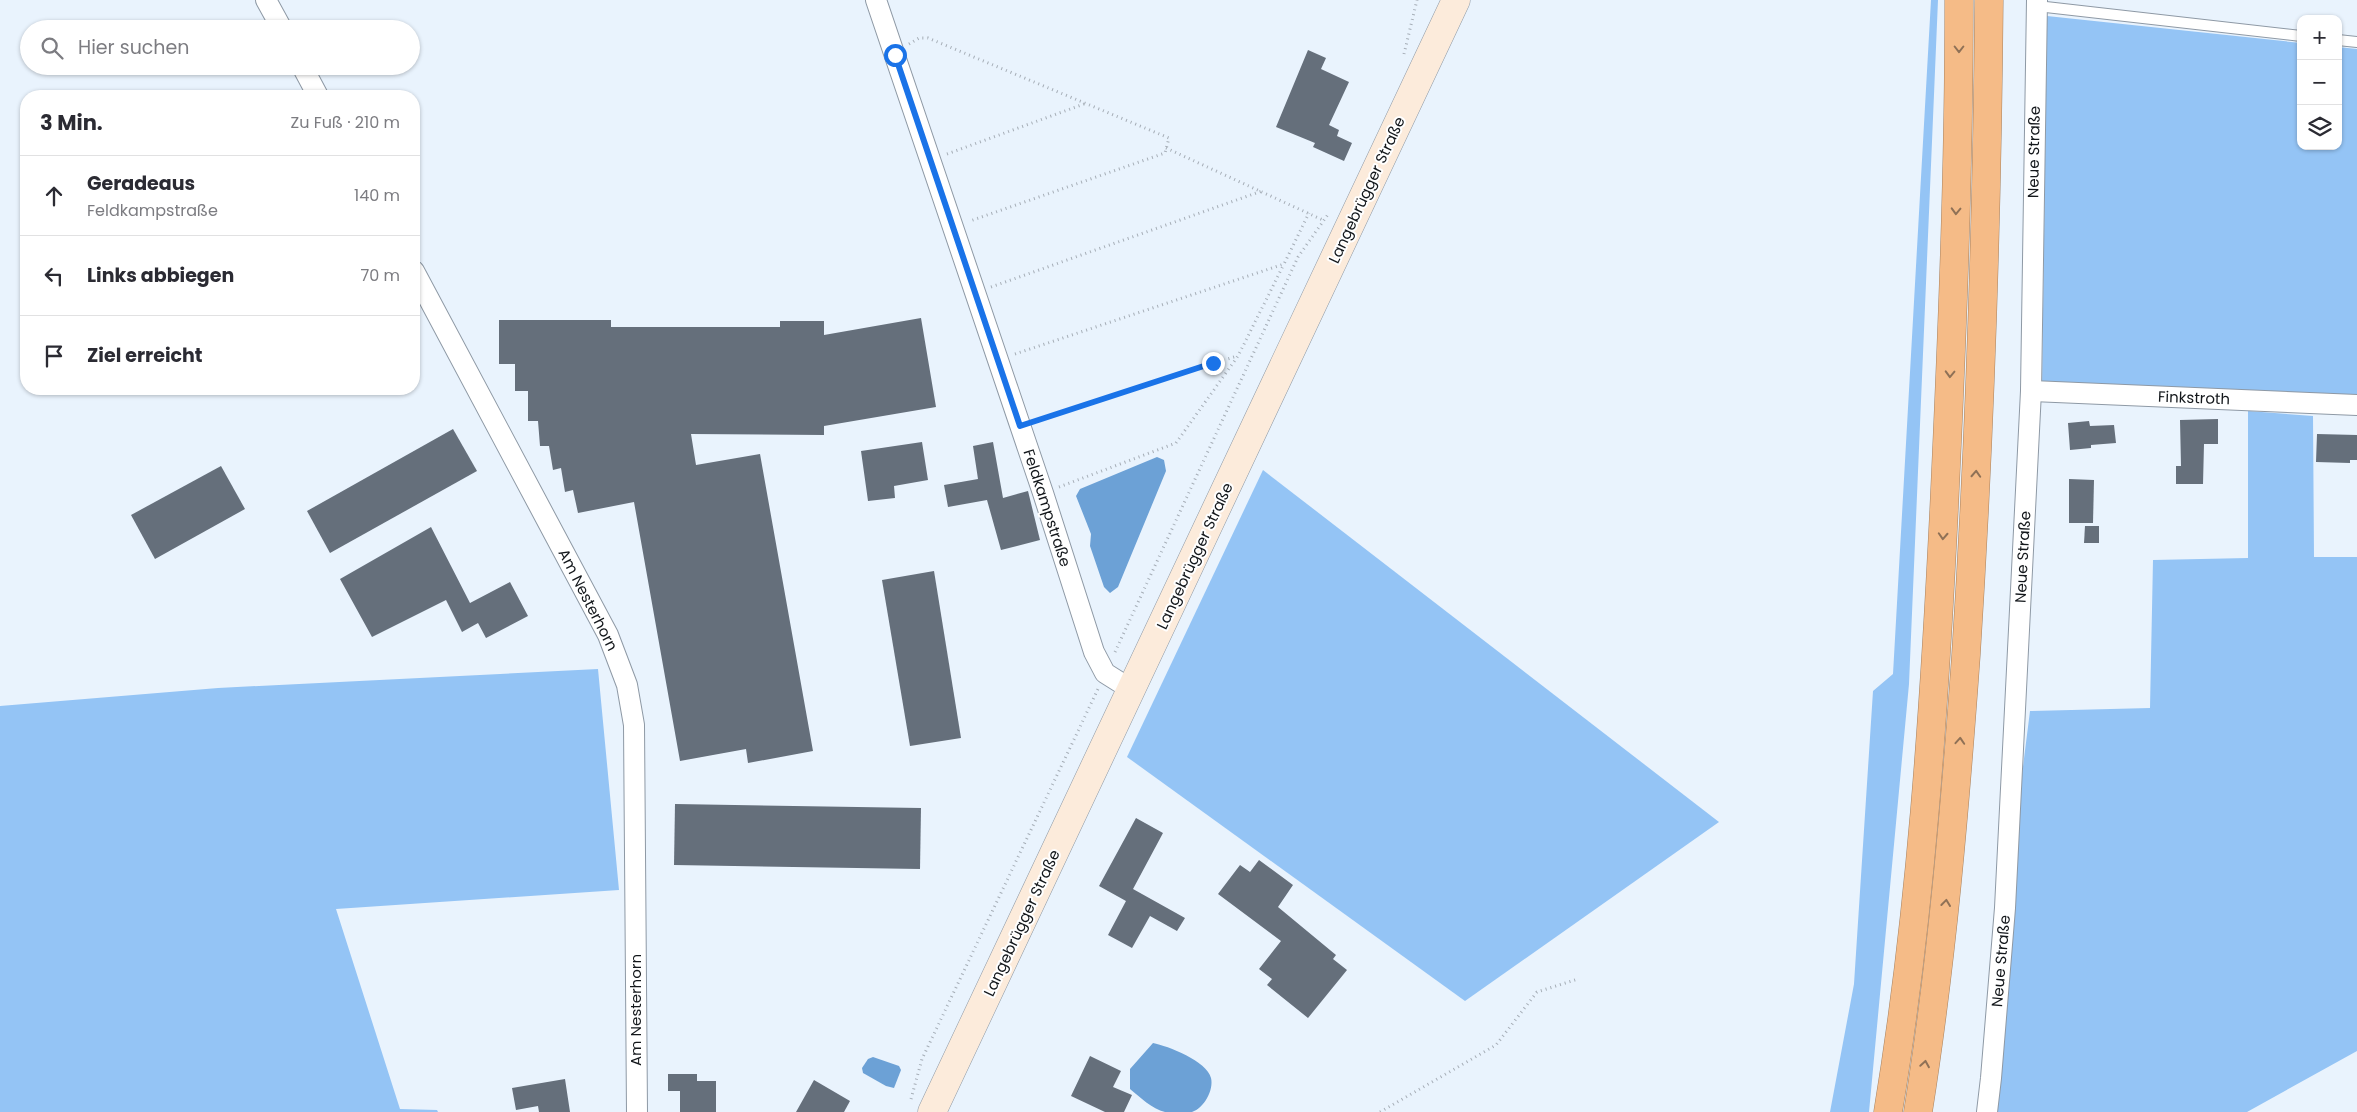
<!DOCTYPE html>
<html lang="de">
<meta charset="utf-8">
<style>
:root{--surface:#fff;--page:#f7f7f7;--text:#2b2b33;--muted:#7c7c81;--line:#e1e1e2}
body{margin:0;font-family:Poppins,sans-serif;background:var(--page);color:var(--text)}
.controls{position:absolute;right:15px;top:15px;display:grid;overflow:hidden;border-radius:10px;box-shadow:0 1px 4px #0004}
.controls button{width:45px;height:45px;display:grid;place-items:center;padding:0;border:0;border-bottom:1px solid var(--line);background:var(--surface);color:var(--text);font:25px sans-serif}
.stop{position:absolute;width:15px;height:15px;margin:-11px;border:4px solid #1a73e8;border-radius:50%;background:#fff}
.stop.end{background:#1a73e8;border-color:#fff;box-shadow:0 1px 5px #0008}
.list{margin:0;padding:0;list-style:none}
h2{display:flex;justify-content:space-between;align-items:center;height:65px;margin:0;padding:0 20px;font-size:21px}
h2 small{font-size:16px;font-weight:400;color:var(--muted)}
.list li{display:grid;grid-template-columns:32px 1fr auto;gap:15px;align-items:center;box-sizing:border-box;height:80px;padding:0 20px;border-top:1px solid var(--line)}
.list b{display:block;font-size:19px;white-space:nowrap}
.list p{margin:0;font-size:16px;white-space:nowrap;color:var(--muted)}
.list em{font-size:16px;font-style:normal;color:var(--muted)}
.icon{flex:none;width:28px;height:28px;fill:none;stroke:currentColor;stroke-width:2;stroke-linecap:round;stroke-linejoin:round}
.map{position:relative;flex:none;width:2357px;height:1112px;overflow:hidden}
.search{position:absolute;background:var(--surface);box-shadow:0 1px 4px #0004;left:20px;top:20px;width:400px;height:55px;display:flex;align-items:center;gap:12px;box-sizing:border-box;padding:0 18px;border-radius:28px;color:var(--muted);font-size:19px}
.panel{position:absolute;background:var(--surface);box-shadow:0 1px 4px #0004;left:20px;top:90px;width:400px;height:305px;border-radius:20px}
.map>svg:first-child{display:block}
</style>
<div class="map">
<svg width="2357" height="1112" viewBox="0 0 2357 1112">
<rect width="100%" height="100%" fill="#e9f3fd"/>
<!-- green -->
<g fill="#94c4f5">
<polygon points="1931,0 1938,0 1909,684 1869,1112 1830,1112 1854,984 1873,691 1893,674"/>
<polygon points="2047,16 2301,43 2301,146 2338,146 2338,47 2357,49 2357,397 2042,386"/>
<polygon points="2248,411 2313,416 2314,557 2357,557 2357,1051 2247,1112 1994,1112 2017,814 2030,711 2150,708 2153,560 2248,558"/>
<polygon points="1263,470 1719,822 1465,1001 1127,757"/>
<polygon points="598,669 619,890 336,909 400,1109 437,1110 438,1112 0,1112 0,706 218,688"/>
</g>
<!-- water -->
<g fill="#6ca1d6">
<polygon points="1157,457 1164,460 1166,471 1118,587 1110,593 1104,587 1090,546 1091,534 1076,496 1080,489"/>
<path d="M1153 1043C1168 1046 1207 1061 1211 1078 1214 1090 1204 1108 1192 1112 1186 1112 1171 1112 1165 1112 1152 1109 1140 1097 1130 1089V1069Z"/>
<polygon points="873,1057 899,1066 901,1070 894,1088 886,1086 863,1073 862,1068 868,1059"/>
</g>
<!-- building -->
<g fill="#656f7b">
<polygon points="1308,50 1326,58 1321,69 1349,82 1329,125 1339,130 1337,136 1352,143 1344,161 1313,147 1315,143 1276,127"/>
<polygon points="921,318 936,407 824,426 824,435 691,434 696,465 760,454 813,751 748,763 746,749 680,761 634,502 578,513 573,490 565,492 561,468 553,470 549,446 540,446 538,421 528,421 528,391 515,391 515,364 499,364 499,320 611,320 611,327 780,327 780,321 824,321 824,335"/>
<polygon points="2218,419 2218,444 2204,444 2203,484 2176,484 2176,466 2181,466 2180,420"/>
<polygon points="2089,421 2090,426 2114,425 2116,443 2091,445 2091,448 2070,450 2068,423"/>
<polygon points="453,429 477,471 330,553 307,511"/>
<polygon points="2317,434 2357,435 2357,460 2350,460 2350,463 2316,462"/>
<polygon points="922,442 928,480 894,486 895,498 868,501 861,451"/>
<polygon points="993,442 1003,498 1028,491 1040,540 1001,550 987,500 948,507 944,485 978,479 973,446"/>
<polygon points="221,466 245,509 155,559 131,515"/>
<polygon points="2069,479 2094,480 2093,523 2069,523"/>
<polygon points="2085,526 2099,526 2099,543 2084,543"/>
<polygon points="431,527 470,603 510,582 528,616 486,638 478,623 462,632 446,600 372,637 340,579"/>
<polygon points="934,571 961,738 910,746 882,580"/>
<polygon points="675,804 921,808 920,869 674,865"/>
<polygon points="1136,818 1163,833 1133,889 1185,918 1177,931 1150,916 1132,948 1108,935 1126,901 1099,886"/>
<polygon points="1259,860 1293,885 1278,907 1336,955 1333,959 1347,970 1308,1018 1267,985 1272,979 1259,969 1281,941 1218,894 1240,865 1250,872"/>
<polygon points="1090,1056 1121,1071 1113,1087 1132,1095 1124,1112 1105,1112 1071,1096"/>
<polygon points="668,1074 697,1074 697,1081 716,1081 716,1112 680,1112 680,1091 668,1091"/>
<polygon points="565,1079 570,1112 539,1112 538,1106 516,1110 512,1088"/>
<polygon points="814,1080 850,1101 844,1112 796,1112"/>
</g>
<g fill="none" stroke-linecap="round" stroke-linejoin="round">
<!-- lane casing -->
<g stroke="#8e99a5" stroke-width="12">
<g id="lane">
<polyline points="2037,6 2301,36"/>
<polyline points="2338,40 2357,42"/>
</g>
</g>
<!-- street casing -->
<g stroke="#8e99a5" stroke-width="22">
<g id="street">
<polyline points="266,0 282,29"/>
<polyline points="876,0 1043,493 1094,652 1105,673 1132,690"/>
<polyline points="302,66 318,96"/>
<polyline points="414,271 608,635 627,685 634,725 637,1112"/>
<polyline points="2031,391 2357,405"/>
<polyline points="1987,1112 1991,1078 2005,908 2031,391 2037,0"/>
</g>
</g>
<!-- secondary casing -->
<g stroke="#8e99a5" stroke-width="29">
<polyline id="secondary" points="932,1112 1456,0"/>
</g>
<!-- highway casing -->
<g stroke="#a68261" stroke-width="29">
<g id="highway">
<path d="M1888 1112C1921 913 1934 711 1944 510 1952 340 1959 170 1959 0"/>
<path d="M1918 1112C1942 961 1955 808 1966 655 1980 437 1987 218 1989 0"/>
</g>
</g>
<!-- path -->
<g stroke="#a6aeb7" stroke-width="3" stroke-dasharray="1 4" stroke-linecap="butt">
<polyline points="909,44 919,38 928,38 1169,138 1165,153 970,221"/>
<polyline points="1404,54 1417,0"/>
<polyline points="1166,148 1325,221"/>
<polyline points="947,154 1084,104"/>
<polyline points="991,287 1262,191"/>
<polyline points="1015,354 1284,264 1309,213"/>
<polyline points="1038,420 1237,356"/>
<polyline points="1059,487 1176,443 1238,356 1284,264"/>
<polyline points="1115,652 1298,257 1329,213"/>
<polyline points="911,1099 922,1059 1098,689"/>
<polyline points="1380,1112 1496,1045 1537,992 1578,979"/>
</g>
<!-- lane -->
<use href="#lane" stroke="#fff" stroke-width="10"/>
<!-- street -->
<use href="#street" stroke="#fff" stroke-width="20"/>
<!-- secondary -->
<use href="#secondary" stroke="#fcebdb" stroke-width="28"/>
<!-- highway -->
<use href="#highway" stroke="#f5bb87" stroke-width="28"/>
</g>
<!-- one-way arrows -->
<defs><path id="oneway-chevron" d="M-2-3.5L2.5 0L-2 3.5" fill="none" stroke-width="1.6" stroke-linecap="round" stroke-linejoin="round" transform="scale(1.25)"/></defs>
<g stroke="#8f7156">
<use href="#oneway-chevron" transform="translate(1959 49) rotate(90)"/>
<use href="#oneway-chevron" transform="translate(1956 211) rotate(92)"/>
<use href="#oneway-chevron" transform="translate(1950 374) rotate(92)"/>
<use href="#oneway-chevron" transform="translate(1976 474) rotate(-87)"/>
<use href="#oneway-chevron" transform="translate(1943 536) rotate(93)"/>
<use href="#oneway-chevron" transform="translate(1960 741) rotate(-86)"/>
<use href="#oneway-chevron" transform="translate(1946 903) rotate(-83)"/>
<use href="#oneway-chevron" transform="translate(1925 1064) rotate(-81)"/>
</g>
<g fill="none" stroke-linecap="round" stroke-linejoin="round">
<!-- route -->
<polyline stroke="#1a73e8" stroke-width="6" points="895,55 1020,426 1213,363"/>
</g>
<g text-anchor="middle" stroke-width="4" stroke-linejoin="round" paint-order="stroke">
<!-- street labels -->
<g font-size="15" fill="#13171b" stroke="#fff">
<text transform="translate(2034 152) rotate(-89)" y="5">Neue Straße</text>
<text transform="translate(1367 190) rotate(-65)" y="5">Langebrügger Straße</text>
<text transform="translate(2194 398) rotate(2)" y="5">Finkstroth</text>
<text transform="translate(1047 508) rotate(72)" y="5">Feldkampstraße</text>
<text transform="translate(1195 556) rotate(-65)" y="5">Langebrügger Straße</text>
<text transform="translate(2023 557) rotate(-87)" y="5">Neue Straße</text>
<text transform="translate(588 600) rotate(63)" y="5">Am Nesterhorn</text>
<text transform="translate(1022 923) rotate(-65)" y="5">Langebrügger Straße</text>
<text transform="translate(2001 961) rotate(-85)" y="5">Neue Straße</text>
<text transform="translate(636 1010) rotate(-90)" y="5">Am Nesterhorn</text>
</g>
</g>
</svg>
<div class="controls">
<button>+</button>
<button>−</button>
<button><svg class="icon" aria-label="layers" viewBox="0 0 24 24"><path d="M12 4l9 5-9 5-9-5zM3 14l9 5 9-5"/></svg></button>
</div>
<div class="stop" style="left:895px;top:55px"></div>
<div class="stop end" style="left:1213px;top:363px"></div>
<div class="search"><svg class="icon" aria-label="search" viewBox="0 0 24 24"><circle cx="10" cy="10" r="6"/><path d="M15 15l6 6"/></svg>Hier suchen</div>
<section class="panel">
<h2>3 Min.<small>Zu Fuß · 210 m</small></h2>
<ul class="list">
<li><svg class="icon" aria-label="ahead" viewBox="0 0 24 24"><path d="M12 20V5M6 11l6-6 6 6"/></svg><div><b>Geradeaus</b><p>Feldkampstraße</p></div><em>140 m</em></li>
<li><svg class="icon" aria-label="left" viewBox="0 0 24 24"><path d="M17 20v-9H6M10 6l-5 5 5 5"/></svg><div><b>Links abbiegen</b></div><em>70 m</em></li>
<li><svg class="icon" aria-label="arrive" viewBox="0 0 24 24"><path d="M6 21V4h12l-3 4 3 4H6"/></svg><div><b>Ziel erreicht</b></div></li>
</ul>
</section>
</div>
